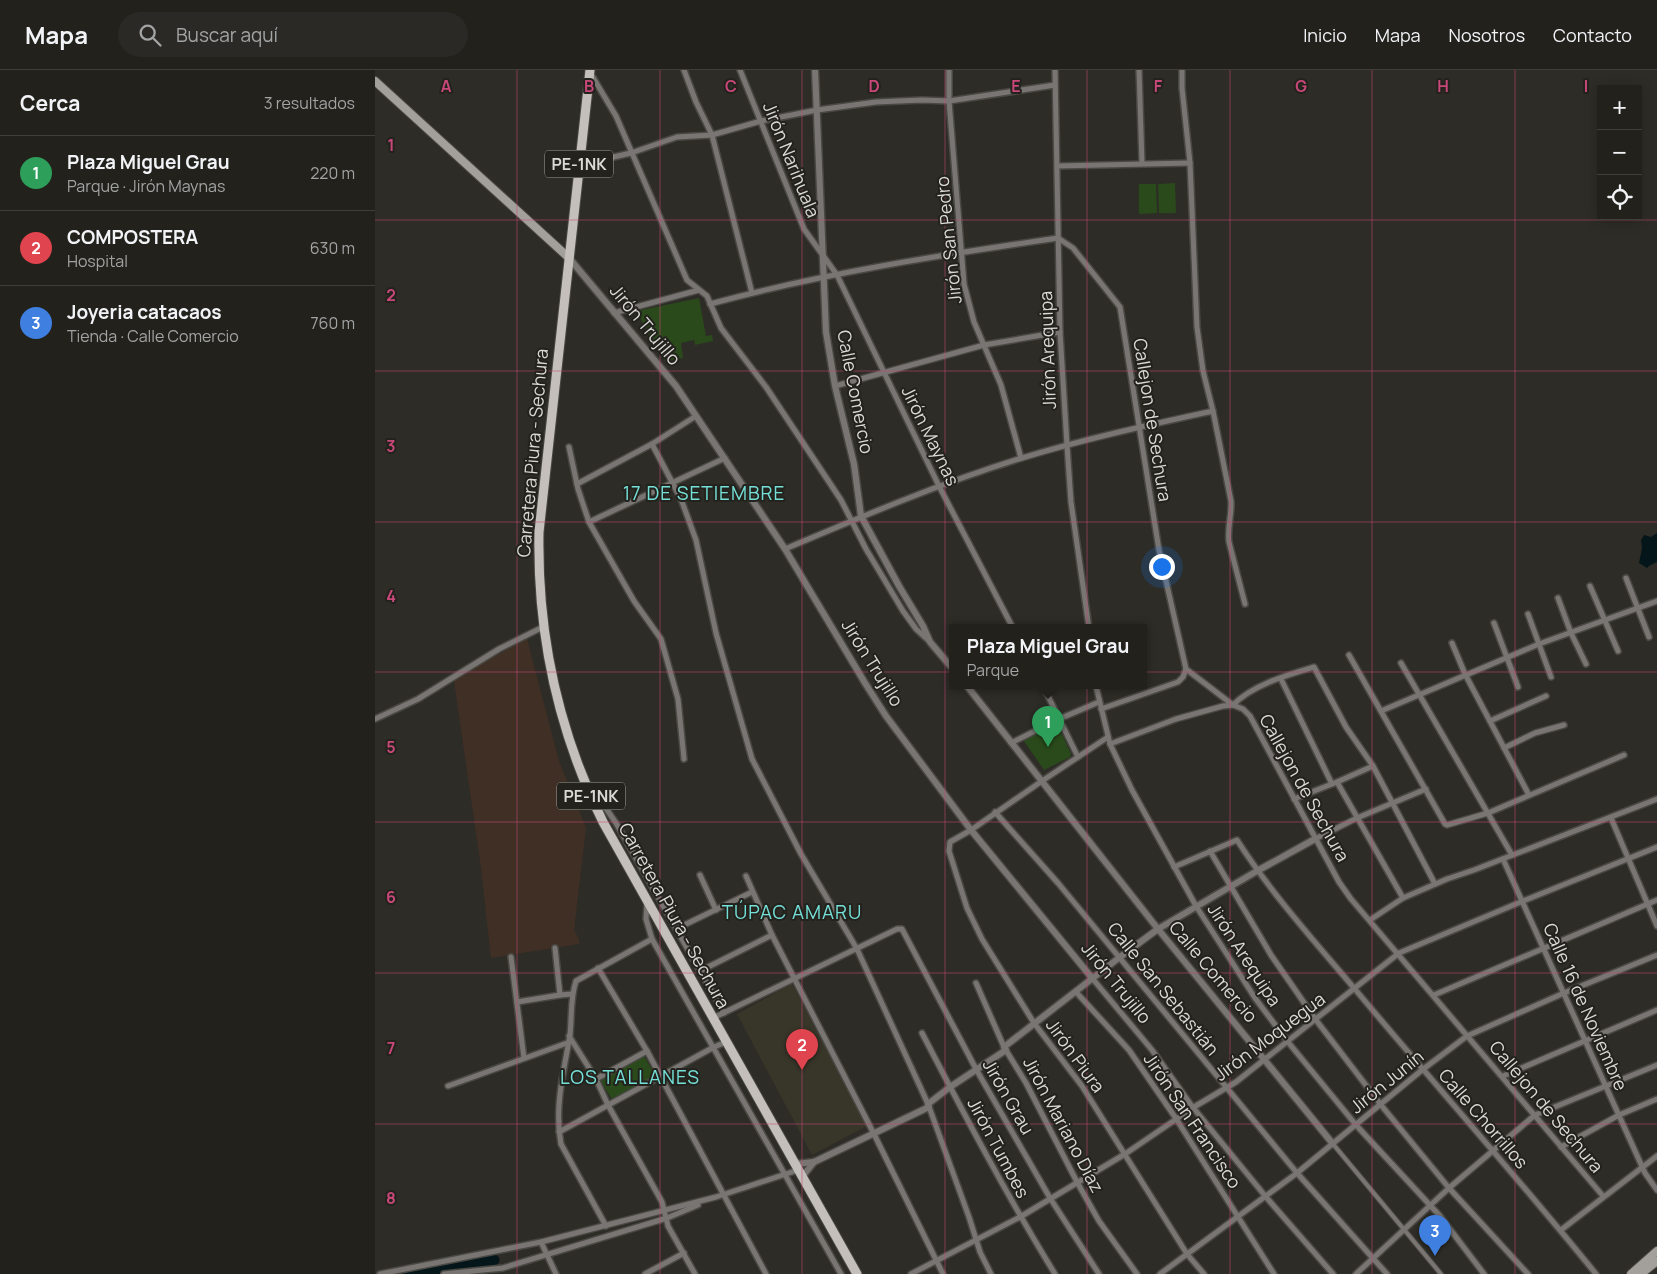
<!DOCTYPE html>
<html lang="es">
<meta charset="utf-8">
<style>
:root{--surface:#22211c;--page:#2a2925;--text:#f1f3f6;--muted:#a2a3a3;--line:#3f3e3b;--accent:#55cec5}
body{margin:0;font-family:Manrope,sans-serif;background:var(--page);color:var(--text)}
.controls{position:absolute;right:15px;top:15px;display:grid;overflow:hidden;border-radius:0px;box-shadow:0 2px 12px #0003}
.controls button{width:45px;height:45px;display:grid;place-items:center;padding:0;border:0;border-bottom:1px solid var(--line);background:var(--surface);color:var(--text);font:25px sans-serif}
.you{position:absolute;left:786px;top:496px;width:18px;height:18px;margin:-12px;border:4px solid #fff;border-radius:50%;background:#1a73e8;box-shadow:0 0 0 8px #1a73e833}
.badge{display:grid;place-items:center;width:32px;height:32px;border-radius:50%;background:var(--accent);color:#fff;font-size:16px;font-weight:700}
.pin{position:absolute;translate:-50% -41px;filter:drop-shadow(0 1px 2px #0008)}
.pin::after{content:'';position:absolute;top:26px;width:18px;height:15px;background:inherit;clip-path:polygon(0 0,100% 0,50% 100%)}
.popup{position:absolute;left:574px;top:554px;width:198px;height:65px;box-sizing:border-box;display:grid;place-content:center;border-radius:0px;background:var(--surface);filter:drop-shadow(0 1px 4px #0005);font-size:16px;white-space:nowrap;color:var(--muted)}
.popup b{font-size:19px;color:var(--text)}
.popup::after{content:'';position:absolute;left:50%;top:100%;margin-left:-10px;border:10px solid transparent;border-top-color:var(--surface)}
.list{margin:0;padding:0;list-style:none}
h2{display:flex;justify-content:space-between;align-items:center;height:65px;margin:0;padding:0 20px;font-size:21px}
h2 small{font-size:16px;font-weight:400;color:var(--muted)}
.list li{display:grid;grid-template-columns:32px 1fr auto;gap:15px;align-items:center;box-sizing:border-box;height:75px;padding:0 20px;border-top:1px solid var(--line)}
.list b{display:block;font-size:19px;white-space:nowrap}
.list p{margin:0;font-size:16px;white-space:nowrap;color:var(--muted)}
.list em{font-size:16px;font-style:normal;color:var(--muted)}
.icon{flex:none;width:28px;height:28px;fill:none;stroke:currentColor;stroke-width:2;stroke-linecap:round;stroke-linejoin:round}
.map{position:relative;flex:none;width:1282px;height:1204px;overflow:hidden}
header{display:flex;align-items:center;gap:30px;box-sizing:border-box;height:70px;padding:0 25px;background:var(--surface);border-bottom:1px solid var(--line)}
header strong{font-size:24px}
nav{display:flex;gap:28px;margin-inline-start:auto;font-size:18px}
.search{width:350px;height:45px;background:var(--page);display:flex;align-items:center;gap:12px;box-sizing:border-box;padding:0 18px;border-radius:28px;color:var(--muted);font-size:19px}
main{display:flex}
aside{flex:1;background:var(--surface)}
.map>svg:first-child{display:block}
</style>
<header>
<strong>Mapa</strong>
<div class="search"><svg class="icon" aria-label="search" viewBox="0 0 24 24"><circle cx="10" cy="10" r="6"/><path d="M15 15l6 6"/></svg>Buscar aquí</div>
<nav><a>Inicio</a><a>Mapa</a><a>Nosotros</a><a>Contacto</a></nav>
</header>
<main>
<aside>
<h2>Cerca<small>3 resultados</small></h2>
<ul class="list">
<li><span class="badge" style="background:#2e9e5b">1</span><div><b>Plaza Miguel Grau</b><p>Parque · Jirón Maynas</p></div><em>220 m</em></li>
<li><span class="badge" style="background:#e0444e">2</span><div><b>COMPOSTERA</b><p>Hospital</p></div><em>630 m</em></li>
<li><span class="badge" style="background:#3f7fe0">3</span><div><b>Joyeria catacaos</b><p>Tienda · Calle Comercio</p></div><em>760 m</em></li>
</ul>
</aside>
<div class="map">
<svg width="1282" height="1204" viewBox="0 0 1282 1204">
<rect width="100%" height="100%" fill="#2d2c26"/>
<!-- industrial -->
<polygon fill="#402f25" points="152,569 184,691 211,758 199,860 204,869 204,874 116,888 106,798 79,611 111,591"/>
<!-- built -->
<polygon fill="#383529" points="417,914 492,1056 437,1085 362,944"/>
<!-- green -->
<g fill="#2a4a1b">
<polygon points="800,113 801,143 784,143 783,114"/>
<polygon points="764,114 781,114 782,143 764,144"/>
<polygon points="324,228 331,266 337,265 338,271 320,275 319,270 306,273 308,288 290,291 280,279 262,241"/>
<polygon points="677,655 683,656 696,684 695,687 669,700 649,671 650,669"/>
<polygon points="269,986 281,1007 238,1031 225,1010"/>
</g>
<!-- water -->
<polygon fill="#05161b" points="1282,463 1282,492 1274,496 1272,498 1264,493 1267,478 1266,470 1269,465 1276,467"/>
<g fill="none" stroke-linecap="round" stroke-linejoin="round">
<!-- river -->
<polyline stroke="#05161b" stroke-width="11" points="28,1204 119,1190"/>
<!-- pedestrian casing -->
<g stroke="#494842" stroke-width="6">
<polyline id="pedestrian" points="958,1074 1066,1204"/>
</g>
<!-- minor casing -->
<g stroke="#494842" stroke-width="8">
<g id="minor">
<polyline points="309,0 321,32 337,65 377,223"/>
<polyline points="365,0 429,159 462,205 564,416 638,558"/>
<polyline points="574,0 574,31 589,214 599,252 626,315 646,388"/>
<polyline points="680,0 685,262 692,375 696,432 714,558"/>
<polyline points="764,0 767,93"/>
<path d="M807 0V18L815 93 822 257 828 301 838 341 856 431C857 445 852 458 854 472L870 534"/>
<polyline points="216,4 241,46 312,210 332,226 346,258 391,317 466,430 491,479 528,541 541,559 553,570"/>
<polyline points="204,95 256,83 302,67 337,65 386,51 442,40 501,32 547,30 574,31 680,15"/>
<polyline points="682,96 815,93"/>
<path d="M335 234C449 203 566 185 683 168L698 178 745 237 784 480 811 599 858 635 868 639 875 646 964 812 976 829 1228 1126"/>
<polyline points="239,243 324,220"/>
<polyline points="460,316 609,275 685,262"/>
<polyline points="277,374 306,429 321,470 341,563 377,689 426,784 482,879 553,1034 594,1147 605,1182 616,1204"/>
<polyline points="194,377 203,419 214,452 259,531 286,569 303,629 309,689"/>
<polyline points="202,414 277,374 321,346"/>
<polyline points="214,452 350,388"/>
<path d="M410 479C488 446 566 413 647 388 709 369 774 355 838 341"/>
<polyline points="1251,508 1274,567"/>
<polyline points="1215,516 1243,581"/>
<polyline points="1183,528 1196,563 1211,594"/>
<polyline points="1153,544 1176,607"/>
<polyline points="1119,553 1143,617"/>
<polyline points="1077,573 1090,604 1154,725"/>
<polyline points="974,585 1070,754 1072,755 1113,743 1249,685"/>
<polyline points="1026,593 1137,785"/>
<polyline points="906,609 957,714"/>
<polyline points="668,616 703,687"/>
<polyline points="721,616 735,674 757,720 821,836 880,928 913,972 981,1055 1065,1146 1109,1204"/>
<polyline points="726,639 803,612 808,607 811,599"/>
<polyline points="1006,641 1164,574 1282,531"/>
<polyline points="0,649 43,629 124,579 168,557"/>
<polyline points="1115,651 1171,626"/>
<polyline points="733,667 667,711 596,760 575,772 574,781 592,838 607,869 659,953 707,1016 812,1184 829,1204"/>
<polyline points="636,673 684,649 724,632"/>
<path d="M735 674 801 649 848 636 858 635C877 615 912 605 939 597L971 657 998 696 1060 814"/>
<polyline points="1129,678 1160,663 1189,655"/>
<polyline points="962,712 1028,828"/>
<polyline points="219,728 230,737 241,753 349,943"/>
<polyline points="919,729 962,712 998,696"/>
<polyline points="620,742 683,813 922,1103 1012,1204"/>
<polyline points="1236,748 1282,856"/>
<polyline points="940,769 982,748 1051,719"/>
<polyline points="835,781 896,885 941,950 1006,1035 1074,1118 1153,1204"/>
<polyline points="1128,789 1270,1103 1282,1120"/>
<path d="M799 797 862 770C898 826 942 874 984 924 1063 1018 1144 1109 1221 1204"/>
<polyline points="325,805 341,840"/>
<polyline points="371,806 397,865 499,1064 568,1204"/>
<polyline points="272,833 271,849 277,869 466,1204"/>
<polyline points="995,850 1028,828 1072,809 1099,800 1282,729"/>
<polyline points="301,859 377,822"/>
<polyline points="180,878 185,925 197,924"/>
<polyline points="136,887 149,988"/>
<polyline points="223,898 272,981 391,1204"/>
<polyline points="325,901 397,865"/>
<polyline points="717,908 777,980 816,1035 891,1127 958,1204"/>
<polyline points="601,913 629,977 651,1013 702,1112 724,1151 762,1204"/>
<polyline points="701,922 754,980 802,1050 899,1204"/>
<polyline points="1059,925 1282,830"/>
<polyline points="142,932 185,925"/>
<polyline points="338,948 522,859 527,859 601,999 675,1128 724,1204"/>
<path d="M547 963C589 1044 632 1126 680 1204"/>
<polyline points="194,966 221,1009 233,1035 287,1132 293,1156 320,1204"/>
<polyline points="1128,1006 1282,940"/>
<polyline points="221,1009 272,981"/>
<polyline points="73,1016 192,973"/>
<polyline points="184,1062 339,977 351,972"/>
<polyline points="1186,1077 1244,1045 1282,1029"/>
<path d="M231 1156 186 1074C179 1037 189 1001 195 965 197 946 195 929 201 911L277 869"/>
<polyline points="1186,1160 1282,1086"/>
<polyline points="166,1172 181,1204"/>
<polyline points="5,1204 166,1172 341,1127 423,1100"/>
<polyline points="69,1204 128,1198 292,1148 323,1135"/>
<polyline points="270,1204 309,1183"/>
<polyline points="536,1204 645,1147 750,1084 819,1037 861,1012 1024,883 1148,831 1282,777"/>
<polyline points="785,1204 922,1103 1047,1000 1092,966 1189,923 1282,885"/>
<polyline points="981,1204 1074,1118 1160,1045 1282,995"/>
</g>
</g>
<!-- tertiary casing -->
<g stroke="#494842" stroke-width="9">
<g id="tertiary">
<polyline points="440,0 451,262 460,316 479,394 486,446 524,516 548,556 555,572 578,599"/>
<polyline points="194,188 301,316 410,479 490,613 511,646 596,760 717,908"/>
<polyline points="592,616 783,859 958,1074"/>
<polyline points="629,977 745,887 783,859 882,801 940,769"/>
<polyline points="553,1034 575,1017 631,980"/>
<polyline points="420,1094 439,1092 554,1037"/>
<polyline points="427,1107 439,1092"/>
</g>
</g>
<!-- secondary casing -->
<g stroke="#494842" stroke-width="10">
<g id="secondary">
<polyline points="0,11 193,187"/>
<polyline points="1256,1204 1282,1181"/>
<polyline points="1266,1204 1282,1191"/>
</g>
</g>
<!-- primary casing -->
<g stroke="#494842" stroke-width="11">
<path id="primary" d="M215 0 164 462C162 564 183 661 228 752L482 1204"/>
</g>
<!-- pedestrian -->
<use href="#pedestrian" stroke="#787573" stroke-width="4"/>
<!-- minor -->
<use href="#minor" stroke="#787573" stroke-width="5"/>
<!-- tertiary -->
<use href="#tertiary" stroke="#787573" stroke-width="6"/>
<!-- secondary -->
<use href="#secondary" stroke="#a39f9b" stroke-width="8"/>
<!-- primary -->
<use href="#primary" stroke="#c4bfba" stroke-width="9"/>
</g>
<!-- grid -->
<path fill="none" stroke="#c8487a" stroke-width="1" stroke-opacity="0.55" d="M142 0V1204M285 0V1204M427 0V1204M570 0V1204M712 0V1204M855 0V1204M997 0V1204M1140 0V1204M0 150H1282M0 301H1282M0 452H1282M0 602H1282M0 752H1282M0 903H1282M0 1054H1282"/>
<g text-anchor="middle" stroke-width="4" stroke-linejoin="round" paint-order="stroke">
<!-- shield labels -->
<g fill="#23221d" stroke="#a3a29e" stroke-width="1">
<rect x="170" y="80.5" width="68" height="27" rx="4"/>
<rect x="182" y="712.5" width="68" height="27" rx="4"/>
</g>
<g font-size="16" font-weight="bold" fill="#dad9d5">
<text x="204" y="100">PE-1NK</text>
<text x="216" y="732">PE-1NK</text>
</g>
<!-- street labels -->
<g font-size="18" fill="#dad9d5" stroke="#23221d">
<text transform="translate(416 90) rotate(68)" y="6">Jirón Narihuala</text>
<text transform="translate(574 170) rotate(-96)" y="6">Jirón San Pedro</text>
<text transform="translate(270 255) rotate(50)" y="6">Jirón Trujillo</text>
<text transform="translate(673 280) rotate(-92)" y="6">Jirón Arequipa</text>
<text transform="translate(480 322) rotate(79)" y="6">Calle Comercio</text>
<text transform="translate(777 350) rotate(81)" y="6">Callejon de Sechura</text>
<text transform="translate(555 366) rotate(64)" y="6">Jirón Maynas</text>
<text transform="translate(158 383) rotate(-85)" y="6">Carretera Piura - Sechura</text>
<text transform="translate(497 593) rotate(58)" y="6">Jirón Trujillo</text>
<text transform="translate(929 718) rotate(61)" y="6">Callejon de Sechura</text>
<text transform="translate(299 846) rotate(61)" y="6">Carretera Piura - Sechura</text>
<text transform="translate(869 885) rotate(57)" y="6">Jirón Arequipa</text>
<text transform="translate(838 902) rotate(50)" y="6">Calle Comercio</text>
<text transform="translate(741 913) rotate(51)" y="6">Jirón Trujillo</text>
<text transform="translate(788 919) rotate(51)" y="6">Calle San Sebastián</text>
<text transform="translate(1210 937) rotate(66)" y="6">Calle 16 de Noviembre</text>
<text transform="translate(895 967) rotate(-37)" y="6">Jirón Moquegua</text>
<text transform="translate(700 986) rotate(54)" y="6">Jirón Piura</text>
<text transform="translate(1012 1012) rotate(-39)" y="6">Jirón Junín</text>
<text transform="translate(633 1027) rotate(60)" y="6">Jirón Grau</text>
<text transform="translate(1171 1037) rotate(50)" y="6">Callejon de Sechura</text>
<text transform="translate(1108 1049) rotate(49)" y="6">Calle Chorrillos</text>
<text transform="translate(817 1051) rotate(56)" y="6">Jirón San Francisco</text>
<text transform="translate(688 1055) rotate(62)" y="6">Jirón Mariano Díaz</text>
<text transform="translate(623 1078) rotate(62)" y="6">Jirón Tumbes</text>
</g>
<!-- neighbourhood labels -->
<g font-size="19" letter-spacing="1" fill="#75e0d7" stroke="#23221d">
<text x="329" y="430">17 DE SETIEMBRE</text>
<text x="417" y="849">TÚPAC AMARU</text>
<text x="255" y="1014">LOS TALLANES</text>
</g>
</g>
<g font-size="16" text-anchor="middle" font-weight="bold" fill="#c8487a" stroke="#23221d" stroke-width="4" stroke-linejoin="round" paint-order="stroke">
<text x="71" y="22">A</text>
<text x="214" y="22">B</text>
<text x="356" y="22">C</text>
<text x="499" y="22">D</text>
<text x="641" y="22">E</text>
<text x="783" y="22">F</text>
<text x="926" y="22">G</text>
<text x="1068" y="22">H</text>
<text x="1211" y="22">I</text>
<text x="16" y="81">1</text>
<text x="16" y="231">2</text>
<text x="16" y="382">3</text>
<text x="16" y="532">4</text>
<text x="16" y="683">5</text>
<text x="16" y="833">6</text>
<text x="16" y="984">7</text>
<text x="16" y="1134">8</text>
</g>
</svg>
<div class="controls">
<button>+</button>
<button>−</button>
<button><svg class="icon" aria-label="locate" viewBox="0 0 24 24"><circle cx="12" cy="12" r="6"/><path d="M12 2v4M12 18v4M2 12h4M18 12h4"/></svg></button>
</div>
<div class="you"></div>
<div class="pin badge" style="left:673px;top:677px;background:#2e9e5b">1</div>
<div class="popup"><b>Plaza Miguel Grau</b>Parque</div>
<div class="pin badge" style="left:427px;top:1000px;background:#e0444e">2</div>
<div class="pin badge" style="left:1060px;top:1186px;background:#3f7fe0">3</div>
</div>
</main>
